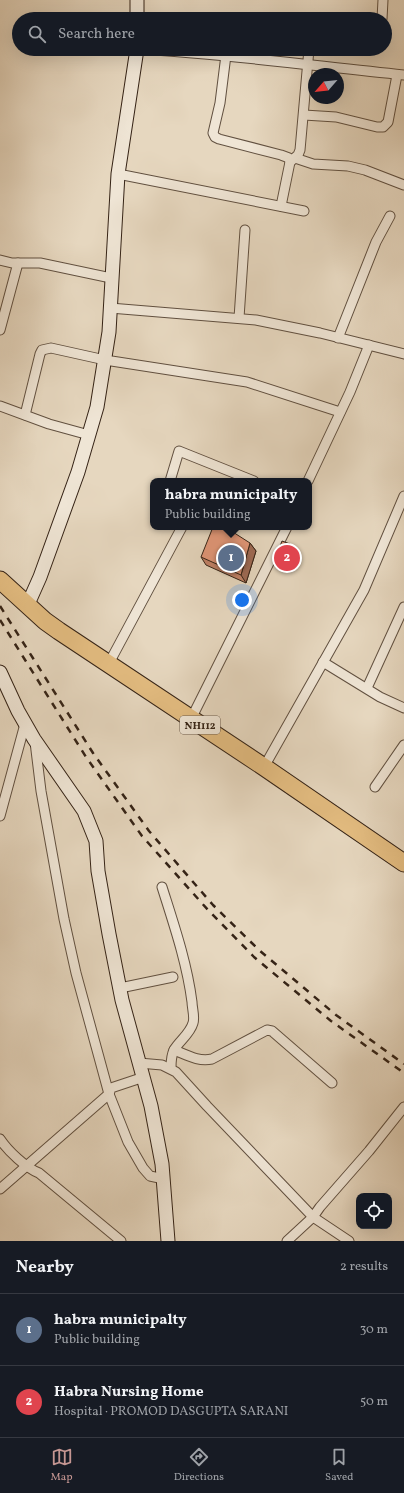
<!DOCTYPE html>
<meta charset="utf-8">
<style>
:root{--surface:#171b24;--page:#20242c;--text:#f1f3f6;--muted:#9ea1a6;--line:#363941;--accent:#c59692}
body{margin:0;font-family:Vollkorn,serif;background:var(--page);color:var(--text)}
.controls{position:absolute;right:12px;bottom:12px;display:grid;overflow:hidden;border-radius:8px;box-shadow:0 4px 16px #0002}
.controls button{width:36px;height:36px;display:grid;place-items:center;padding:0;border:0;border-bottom:1px solid var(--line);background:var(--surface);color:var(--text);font:20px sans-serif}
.compass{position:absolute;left:308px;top:68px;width:36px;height:36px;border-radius:50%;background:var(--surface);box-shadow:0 4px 16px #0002;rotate:242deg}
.you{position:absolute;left:242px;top:600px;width:14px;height:14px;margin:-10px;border:3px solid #fff;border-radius:50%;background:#1a73e8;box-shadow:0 0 0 6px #1a73e833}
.badge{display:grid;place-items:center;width:26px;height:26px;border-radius:50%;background:var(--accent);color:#fff;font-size:13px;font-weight:700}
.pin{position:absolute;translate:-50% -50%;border:2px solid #fff;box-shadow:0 1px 4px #0006}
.popup{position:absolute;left:150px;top:478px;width:162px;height:52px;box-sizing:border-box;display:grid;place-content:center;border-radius:8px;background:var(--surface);filter:drop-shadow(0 1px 3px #0005);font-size:13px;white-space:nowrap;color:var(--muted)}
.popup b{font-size:15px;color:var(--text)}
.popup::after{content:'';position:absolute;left:50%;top:100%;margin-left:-8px;border:8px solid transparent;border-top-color:var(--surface)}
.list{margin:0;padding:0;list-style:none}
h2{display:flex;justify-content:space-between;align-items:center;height:52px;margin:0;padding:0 16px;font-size:17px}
h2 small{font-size:13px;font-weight:400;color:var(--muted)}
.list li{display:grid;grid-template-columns:26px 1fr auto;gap:12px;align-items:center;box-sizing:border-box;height:72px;padding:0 16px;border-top:1px solid var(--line)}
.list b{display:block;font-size:15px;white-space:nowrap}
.list p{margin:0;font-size:13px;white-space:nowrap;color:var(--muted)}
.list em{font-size:13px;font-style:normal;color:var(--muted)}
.icon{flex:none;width:22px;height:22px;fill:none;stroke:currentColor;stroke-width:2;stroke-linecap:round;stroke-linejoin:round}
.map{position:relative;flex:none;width:404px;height:1241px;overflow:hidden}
.search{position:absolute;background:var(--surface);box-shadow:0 4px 16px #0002;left:12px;right:12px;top:12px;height:44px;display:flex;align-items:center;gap:10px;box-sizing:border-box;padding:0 14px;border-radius:22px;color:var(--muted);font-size:15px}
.sheet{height:196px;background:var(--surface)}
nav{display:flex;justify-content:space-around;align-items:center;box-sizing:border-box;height:56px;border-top:1px solid var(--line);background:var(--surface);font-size:11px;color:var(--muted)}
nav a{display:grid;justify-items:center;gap:2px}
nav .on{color:var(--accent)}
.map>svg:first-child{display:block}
</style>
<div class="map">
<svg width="404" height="1241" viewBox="0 0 404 1241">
<rect width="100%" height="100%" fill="#e6d7bf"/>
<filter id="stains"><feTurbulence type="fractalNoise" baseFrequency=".005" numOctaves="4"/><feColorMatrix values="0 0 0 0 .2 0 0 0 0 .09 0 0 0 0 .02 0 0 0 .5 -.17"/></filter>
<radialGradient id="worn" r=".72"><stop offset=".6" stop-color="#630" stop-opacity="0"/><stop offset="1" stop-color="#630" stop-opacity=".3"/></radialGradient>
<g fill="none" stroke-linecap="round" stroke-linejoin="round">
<!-- street casing -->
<g stroke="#615040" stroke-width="11">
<g id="street">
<polyline points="382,19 383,0"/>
<path d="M137 49C227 54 315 66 404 75"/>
<polyline points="226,55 220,103 213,133 215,137 219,139 281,155 289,158 290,162 281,206"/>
<polyline points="304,115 336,117 377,127 383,127 388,122 397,75"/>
<polyline points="295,158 313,164 348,166 365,170 404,185"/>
<polyline points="290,162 298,155 300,150 309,49"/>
<polyline points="118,174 304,211"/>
<polyline points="0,260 12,263 40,263 111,278"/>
<polyline points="110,308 256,320 320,333 404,354"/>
<polyline points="239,318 245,230"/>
<polyline points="0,330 18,263"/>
<polyline points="338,338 376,242 390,216"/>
<polyline points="0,406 49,424 89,435"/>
<polyline points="25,415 40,354 42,350 51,348 105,360 247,382 340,412"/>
<polyline points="170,481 179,451 254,481"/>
<polyline points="308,481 350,392 369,345"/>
<polyline points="323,662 380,697 404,708"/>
<polyline points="108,665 182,527"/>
<polyline points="367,688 404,607"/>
<polyline points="191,719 287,527"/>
<polyline points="35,742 41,791 64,919 76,973 109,1094 128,1142 143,1168 150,1176 164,1179"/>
<polyline points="264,767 364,590 404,496"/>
<polyline points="375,787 404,745"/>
<polyline points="0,816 25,724"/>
<path d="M162 887C174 925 187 963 192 1002 192 1008 195 1017 193 1023 190 1034 179 1041 174 1050 171 1056 171 1063 171 1068"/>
<polyline points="120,988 173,977"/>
<path d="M174 1050C187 1055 198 1062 212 1059L267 1030 272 1031 332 1083"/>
<polyline points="139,1063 162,1065 176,1072 207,1106 313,1217 349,1241"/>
<path d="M0 1139C8 1151 26 1168 39 1173L121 1241"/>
<polyline points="0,1189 109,1094 111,1088 138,1079"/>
<polyline points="287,1241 313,1217 320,1207 369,1151 404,1107"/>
</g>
</g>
<!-- secondary casing -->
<g stroke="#352316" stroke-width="15">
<g id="secondary">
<polyline points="137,0 137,19"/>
<polyline points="28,604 40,577 78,472 97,407 109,332 118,174 137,49"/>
<polyline points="0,672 18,711 34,739 84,811 96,841 98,871 109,934 122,1000 151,1106 162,1164 168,1241"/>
</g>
</g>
<!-- highway casing -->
<g stroke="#352316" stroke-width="19">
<polyline id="highway" points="0,580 45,621 59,631 264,767 404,863"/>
</g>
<!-- street -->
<use href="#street" stroke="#efe5d5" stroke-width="9"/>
<!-- secondary -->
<use href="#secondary" stroke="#efe5d5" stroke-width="13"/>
<!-- highway -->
<use href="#highway" stroke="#e3bc80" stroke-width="17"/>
<!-- rail -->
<g stroke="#352316" stroke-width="2.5" stroke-dasharray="7 7" stroke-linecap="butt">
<polyline points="0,606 93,753 149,831 213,905 259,950 336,1015 404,1064"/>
<polyline points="0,620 86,757 142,836 208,910 254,957 331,1021 404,1073"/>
</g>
</g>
<!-- wall -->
<g fill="#c28267" stroke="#352316">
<polygon points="250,543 256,551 246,583 206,565 201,557"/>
<polygon points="290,544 293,548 292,552 293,552 296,556 292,567 278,563 275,559"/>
</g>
<!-- shaded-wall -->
<g fill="#9e6a54" stroke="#352316">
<polygon points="250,543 256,551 246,583 241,575"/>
<polygon points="290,544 293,548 291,554 288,550"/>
<polygon points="293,552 296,556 292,567 289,563"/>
</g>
<!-- building -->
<g fill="#e29778" stroke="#352316">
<polygon points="213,527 225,527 250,543 241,575 201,557"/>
<polygon points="282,541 290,544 288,550 293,552 289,563 275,559"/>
</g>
<g text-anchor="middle" stroke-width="4" stroke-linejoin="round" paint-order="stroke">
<!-- shield labels -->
<rect fill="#efe5d5" stroke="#6d5d4f" stroke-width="1" x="180" y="716" width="40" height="18" rx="3"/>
<g font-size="11" font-weight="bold" fill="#352316">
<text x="200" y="729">NH112</text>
</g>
</g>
<rect width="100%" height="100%" filter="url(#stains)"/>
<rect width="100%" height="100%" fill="url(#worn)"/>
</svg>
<div class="controls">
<button><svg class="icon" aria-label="locate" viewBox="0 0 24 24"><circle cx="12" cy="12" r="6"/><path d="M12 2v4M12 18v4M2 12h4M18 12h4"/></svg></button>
</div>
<svg class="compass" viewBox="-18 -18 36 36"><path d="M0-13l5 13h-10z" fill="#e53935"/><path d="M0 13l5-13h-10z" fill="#9ea1a6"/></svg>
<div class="you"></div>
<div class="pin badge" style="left:231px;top:558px;background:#5c6f8a">1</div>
<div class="popup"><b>habra municipalty</b>Public building</div>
<div class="pin badge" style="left:287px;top:558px;background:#e0444e">2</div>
<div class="search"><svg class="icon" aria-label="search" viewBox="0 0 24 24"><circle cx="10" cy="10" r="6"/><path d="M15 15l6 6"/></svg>Search here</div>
</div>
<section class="sheet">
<h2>Nearby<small>2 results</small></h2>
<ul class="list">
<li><span class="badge" style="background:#5c6f8a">1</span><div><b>habra municipalty</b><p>Public building</p></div><em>30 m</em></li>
<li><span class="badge" style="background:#e0444e">2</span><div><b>Habra Nursing Home</b><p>Hospital · PROMOD DASGUPTA SARANI</p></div><em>50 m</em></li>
</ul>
</section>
<nav>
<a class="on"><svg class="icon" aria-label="map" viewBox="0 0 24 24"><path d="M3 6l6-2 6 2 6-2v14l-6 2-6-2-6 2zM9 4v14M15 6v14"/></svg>Map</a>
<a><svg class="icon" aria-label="directions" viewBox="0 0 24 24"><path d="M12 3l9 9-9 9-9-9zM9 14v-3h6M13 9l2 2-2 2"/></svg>Directions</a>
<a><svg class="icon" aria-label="saved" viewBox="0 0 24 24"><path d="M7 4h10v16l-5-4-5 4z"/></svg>Saved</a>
</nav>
